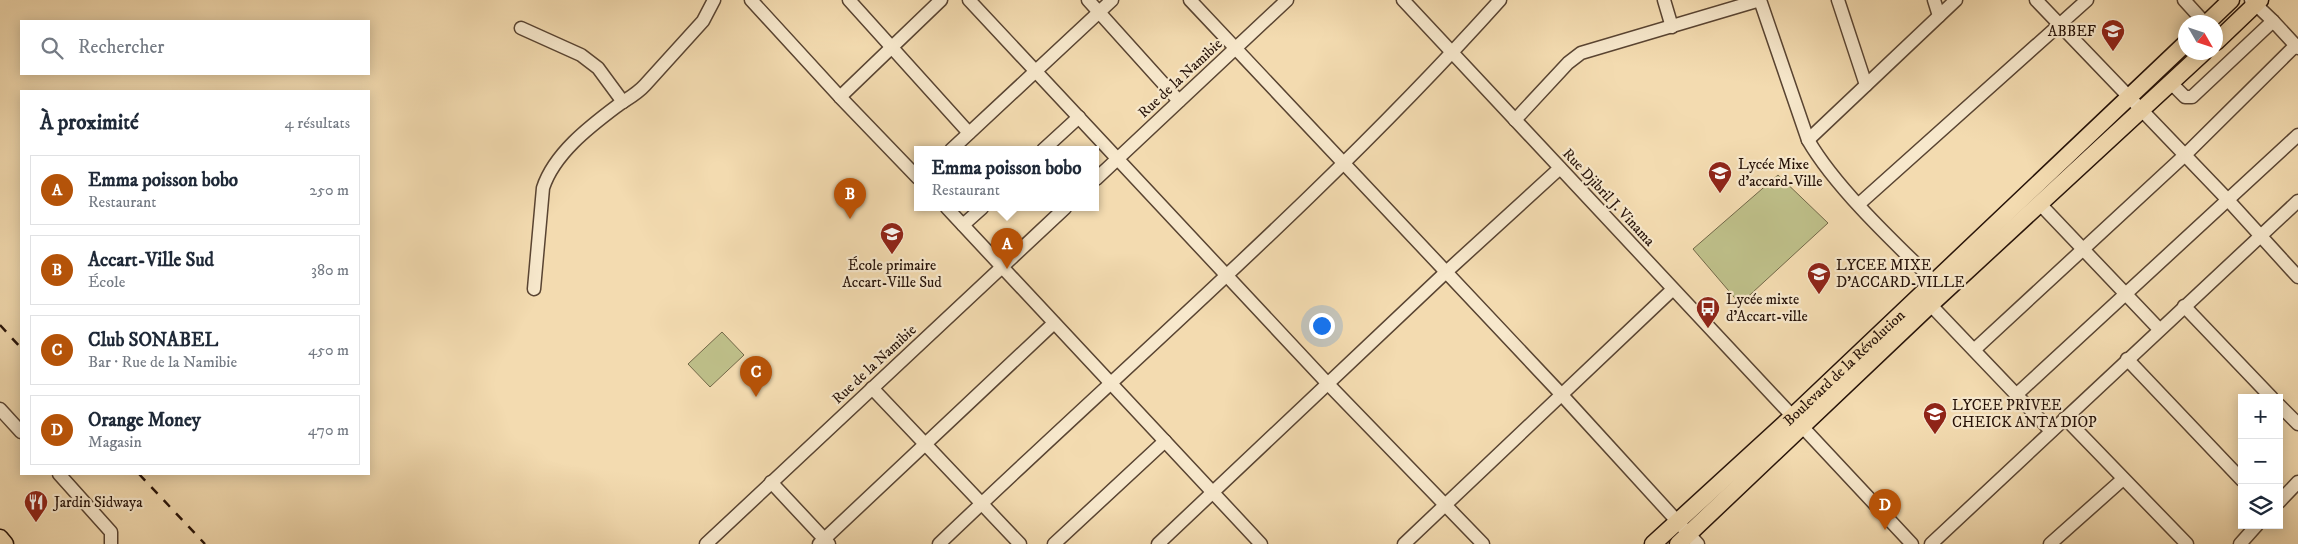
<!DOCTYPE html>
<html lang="fr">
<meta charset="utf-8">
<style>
:root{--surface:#fff;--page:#f2f2f3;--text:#1f2937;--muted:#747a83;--line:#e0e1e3;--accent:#b45309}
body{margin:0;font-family:"IM FELL DW Pica",serif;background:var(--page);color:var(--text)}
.controls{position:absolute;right:15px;bottom:15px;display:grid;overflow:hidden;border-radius:0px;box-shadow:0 2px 12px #0003}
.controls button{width:45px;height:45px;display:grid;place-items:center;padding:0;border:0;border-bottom:1px solid var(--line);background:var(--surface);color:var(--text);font:25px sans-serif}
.compass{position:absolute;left:2178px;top:15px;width:45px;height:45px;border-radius:50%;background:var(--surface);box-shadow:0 2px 12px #0003;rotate:129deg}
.you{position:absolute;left:1321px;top:325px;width:18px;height:18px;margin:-12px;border:4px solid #fff;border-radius:50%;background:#1a73e8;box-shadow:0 0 0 8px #1a73e833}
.badge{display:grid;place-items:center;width:32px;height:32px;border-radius:50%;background:var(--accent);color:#fff;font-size:16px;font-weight:700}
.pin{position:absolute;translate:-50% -41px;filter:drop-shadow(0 1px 2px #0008)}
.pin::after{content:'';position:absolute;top:26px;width:18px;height:15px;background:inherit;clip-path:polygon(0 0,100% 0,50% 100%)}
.popup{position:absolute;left:914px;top:146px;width:185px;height:65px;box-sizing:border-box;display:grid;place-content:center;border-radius:0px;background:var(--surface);filter:drop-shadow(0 1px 4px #0005);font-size:16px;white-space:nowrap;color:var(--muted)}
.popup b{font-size:19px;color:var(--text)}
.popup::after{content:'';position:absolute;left:50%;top:100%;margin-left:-10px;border:10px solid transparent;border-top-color:var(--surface)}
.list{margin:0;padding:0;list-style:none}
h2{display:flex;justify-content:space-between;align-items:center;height:65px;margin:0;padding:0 20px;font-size:21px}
h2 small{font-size:16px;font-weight:400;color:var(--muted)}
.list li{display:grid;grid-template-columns:32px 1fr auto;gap:15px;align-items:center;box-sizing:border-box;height:70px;margin:0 10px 10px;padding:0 10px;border:1px solid var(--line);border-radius:0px}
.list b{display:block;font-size:19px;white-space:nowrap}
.list p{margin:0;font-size:16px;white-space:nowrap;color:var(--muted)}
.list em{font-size:16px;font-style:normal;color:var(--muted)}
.icon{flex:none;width:28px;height:28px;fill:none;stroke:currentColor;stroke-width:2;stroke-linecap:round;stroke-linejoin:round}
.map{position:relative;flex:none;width:2298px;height:544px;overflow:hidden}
.search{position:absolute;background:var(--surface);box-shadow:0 2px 12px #0003;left:20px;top:20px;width:350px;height:55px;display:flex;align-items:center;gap:12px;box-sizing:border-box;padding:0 18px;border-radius:0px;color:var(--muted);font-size:19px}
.panel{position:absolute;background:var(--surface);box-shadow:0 2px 12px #0003;left:20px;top:90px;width:350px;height:385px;border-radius:0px}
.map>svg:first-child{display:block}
</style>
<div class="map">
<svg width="2298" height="544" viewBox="0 0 2298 544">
<rect width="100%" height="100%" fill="#f3dbb0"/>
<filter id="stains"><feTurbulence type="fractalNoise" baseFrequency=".004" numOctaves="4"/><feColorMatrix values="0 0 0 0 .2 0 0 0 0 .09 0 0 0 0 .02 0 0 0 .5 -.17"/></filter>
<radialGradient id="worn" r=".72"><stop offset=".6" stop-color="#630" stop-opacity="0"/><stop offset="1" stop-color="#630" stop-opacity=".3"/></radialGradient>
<!-- green -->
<g fill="#bebf89" stroke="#726848">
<polygon points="1778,175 1828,223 1740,304 1693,249"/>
<polygon points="722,332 744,355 710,387 688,364"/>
</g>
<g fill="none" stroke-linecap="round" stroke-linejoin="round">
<!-- minor casing -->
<g stroke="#594432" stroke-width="15">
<g id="minor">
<polyline points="751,0 840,97 918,178"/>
<polyline points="849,0 969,133"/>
<polyline points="969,0 1329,385 1483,544"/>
<polyline points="1088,0 1179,101"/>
<polyline points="1190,0 1561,394 1698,544"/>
<polyline points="1403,0 1912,544"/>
<polyline points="1664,0 1672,27"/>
<path d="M1760 0 1808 140C1837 190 1899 247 1941 288"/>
<polyline points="1838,0 1866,85"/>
<polyline points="1934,0 1939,16"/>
<polyline points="2036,0 2228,200 2298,277"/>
<polyline points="2184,0 2204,22"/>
<polyline points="2251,0 2273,21"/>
<polyline points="521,28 581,55 598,68 623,102"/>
<polyline points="2171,83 2185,97 2192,97 2273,21 2298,48"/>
<polyline points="840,97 941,0"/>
<polyline points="1515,120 1568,63 1581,53 1760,0"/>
<polyline points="1808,140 1956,0"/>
<polyline points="951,150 1112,0"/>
<polyline points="1043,150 1079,117"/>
<polyline points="1096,179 1287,0"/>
<polyline points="1859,204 2087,0"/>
<polyline points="2040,204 2159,329"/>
<polyline points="947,208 1261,544"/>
<polyline points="963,225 982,208"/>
<path d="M534 289 543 188C554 154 589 127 617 106 627 99 637 94 645 85L703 21 714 0"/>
<polyline points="1925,299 2051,431"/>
<polyline points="2184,306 2272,398"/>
<polyline points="1974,350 2185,155 2296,45"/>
<polyline points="2127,359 2242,480"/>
<polyline points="872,388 1020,544"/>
<polyline points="2016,395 2298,135"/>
<polyline points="2279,405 2298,424"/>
<polyline points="0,409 21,432"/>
<polyline points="2065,418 2187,544"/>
<polyline points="59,474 111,532 111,544"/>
<polyline points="771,482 829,544"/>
<polyline points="2279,502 2298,482"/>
<polyline points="706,544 1065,208"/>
<polyline points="819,544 1054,323"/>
<path d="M939 544C1127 364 1326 194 1500 0"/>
<polyline points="1054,544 1165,441"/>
<polyline points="1158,544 1445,273 1560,168"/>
<polyline points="1404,544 1672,290"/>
<polyline points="1931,544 2298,201"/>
<polyline points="2050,544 2123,479"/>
<polyline points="2240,544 2257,525"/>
</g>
</g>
<!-- major casing -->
<g stroke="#261208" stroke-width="19">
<g id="major">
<polyline points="2208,22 2231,0"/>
<polyline points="2216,42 2260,0"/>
<polyline points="0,538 5,544"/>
<path id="s1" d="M1653 544 1793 416 2186 43"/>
<polyline points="1678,544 1930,305 2204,52"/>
</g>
</g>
<!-- minor -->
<use href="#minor" stroke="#f7e8cc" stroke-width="12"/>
<!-- major -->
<use href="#major" stroke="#f3dbb0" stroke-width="16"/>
<!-- rail -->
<g stroke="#261208" stroke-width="2.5" stroke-dasharray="9 9" stroke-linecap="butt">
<polyline points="0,325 21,348"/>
<polyline points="139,474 205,544"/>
</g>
</g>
<!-- icons -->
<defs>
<g id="school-pin" transform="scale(1.25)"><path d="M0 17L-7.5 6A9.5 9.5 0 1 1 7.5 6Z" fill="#8f2418" stroke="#f7e8cc"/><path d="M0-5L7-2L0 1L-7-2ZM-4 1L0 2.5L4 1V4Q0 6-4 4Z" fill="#fff"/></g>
<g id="bus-pin" transform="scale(1.25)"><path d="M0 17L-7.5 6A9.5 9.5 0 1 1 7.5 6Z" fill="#8f2418" stroke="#f7e8cc"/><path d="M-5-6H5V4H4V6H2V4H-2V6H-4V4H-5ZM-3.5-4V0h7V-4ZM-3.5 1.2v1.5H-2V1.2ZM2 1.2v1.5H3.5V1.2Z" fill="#fff"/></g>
<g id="restaurant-pin" transform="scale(1.25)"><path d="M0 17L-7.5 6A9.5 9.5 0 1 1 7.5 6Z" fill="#8f2418" stroke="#f7e8cc"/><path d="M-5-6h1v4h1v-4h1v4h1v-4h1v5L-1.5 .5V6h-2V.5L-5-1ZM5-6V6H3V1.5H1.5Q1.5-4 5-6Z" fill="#fff"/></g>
</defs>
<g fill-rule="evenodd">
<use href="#school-pin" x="2113" y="31"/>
<use href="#school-pin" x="1720" y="173"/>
<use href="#school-pin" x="892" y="234"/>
<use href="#school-pin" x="1819" y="274"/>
<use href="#bus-pin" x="1708" y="308"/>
<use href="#school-pin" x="1935" y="414"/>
<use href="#restaurant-pin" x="36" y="502"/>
</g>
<g text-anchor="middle" stroke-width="4.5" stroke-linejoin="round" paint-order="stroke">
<!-- poi labels -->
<g font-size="15" fill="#261208" stroke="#f7e8cc" text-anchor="start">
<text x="2096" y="36" text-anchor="end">ABBEF</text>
<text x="1738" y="169">Lycée Mixe<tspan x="1738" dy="17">d'accard-Ville</tspan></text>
<text x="892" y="270" text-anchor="middle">École primaire<tspan x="892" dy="17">Accart-Ville Sud</tspan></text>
<text x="1836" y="270">LYCEE MIXE<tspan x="1836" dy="17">D'ACCARD-VILLE</tspan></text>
<text x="1726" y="304">Lycée mixte<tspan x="1726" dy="17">d'Accart-ville</tspan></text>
<text x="1952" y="410">LYCEE PRIVEE<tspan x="1952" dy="17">CHEICK ANTA DIOP</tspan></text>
<text x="54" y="507">Jardin Sidwaya</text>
</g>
<!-- street labels -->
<g font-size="15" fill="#261208" stroke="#f7e8cc">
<text transform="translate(1180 78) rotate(-43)" y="5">Rue de la Namibie</text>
<text transform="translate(1609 197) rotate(47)" y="5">Rue Djibril J. Vinama</text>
<text transform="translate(874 364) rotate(-43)" y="5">Rue de la Namibie</text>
<text dy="5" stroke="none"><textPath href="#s1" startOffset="260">Boulevard de la Révolution</textPath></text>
</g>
</g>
<rect width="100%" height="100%" filter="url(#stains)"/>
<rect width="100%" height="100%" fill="url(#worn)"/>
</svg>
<div class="controls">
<button>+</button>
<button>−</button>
<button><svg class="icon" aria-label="layers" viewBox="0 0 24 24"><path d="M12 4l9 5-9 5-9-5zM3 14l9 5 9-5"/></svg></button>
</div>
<svg class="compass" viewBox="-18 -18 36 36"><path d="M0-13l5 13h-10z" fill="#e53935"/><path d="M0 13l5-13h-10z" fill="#747a83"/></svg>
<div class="you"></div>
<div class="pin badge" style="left:1007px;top:269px">A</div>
<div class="popup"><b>Emma poisson bobo</b>Restaurant</div>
<div class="pin badge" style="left:850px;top:219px">B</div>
<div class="pin badge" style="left:756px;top:397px">C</div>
<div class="pin badge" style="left:1885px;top:530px">D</div>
<div class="search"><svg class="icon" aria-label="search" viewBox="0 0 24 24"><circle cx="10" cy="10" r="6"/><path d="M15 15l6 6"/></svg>Rechercher</div>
<section class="panel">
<h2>À proximité<small>4 résultats</small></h2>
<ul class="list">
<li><span class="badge">A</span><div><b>Emma poisson bobo</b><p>Restaurant</p></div><em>250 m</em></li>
<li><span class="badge">B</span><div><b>Accart-Ville Sud</b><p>École</p></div><em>380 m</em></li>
<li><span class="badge">C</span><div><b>Club SONABEL</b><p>Bar · Rue de la Namibie</p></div><em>450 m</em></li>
<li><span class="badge">D</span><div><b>Orange Money</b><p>Magasin</p></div><em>470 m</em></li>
</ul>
</section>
</div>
